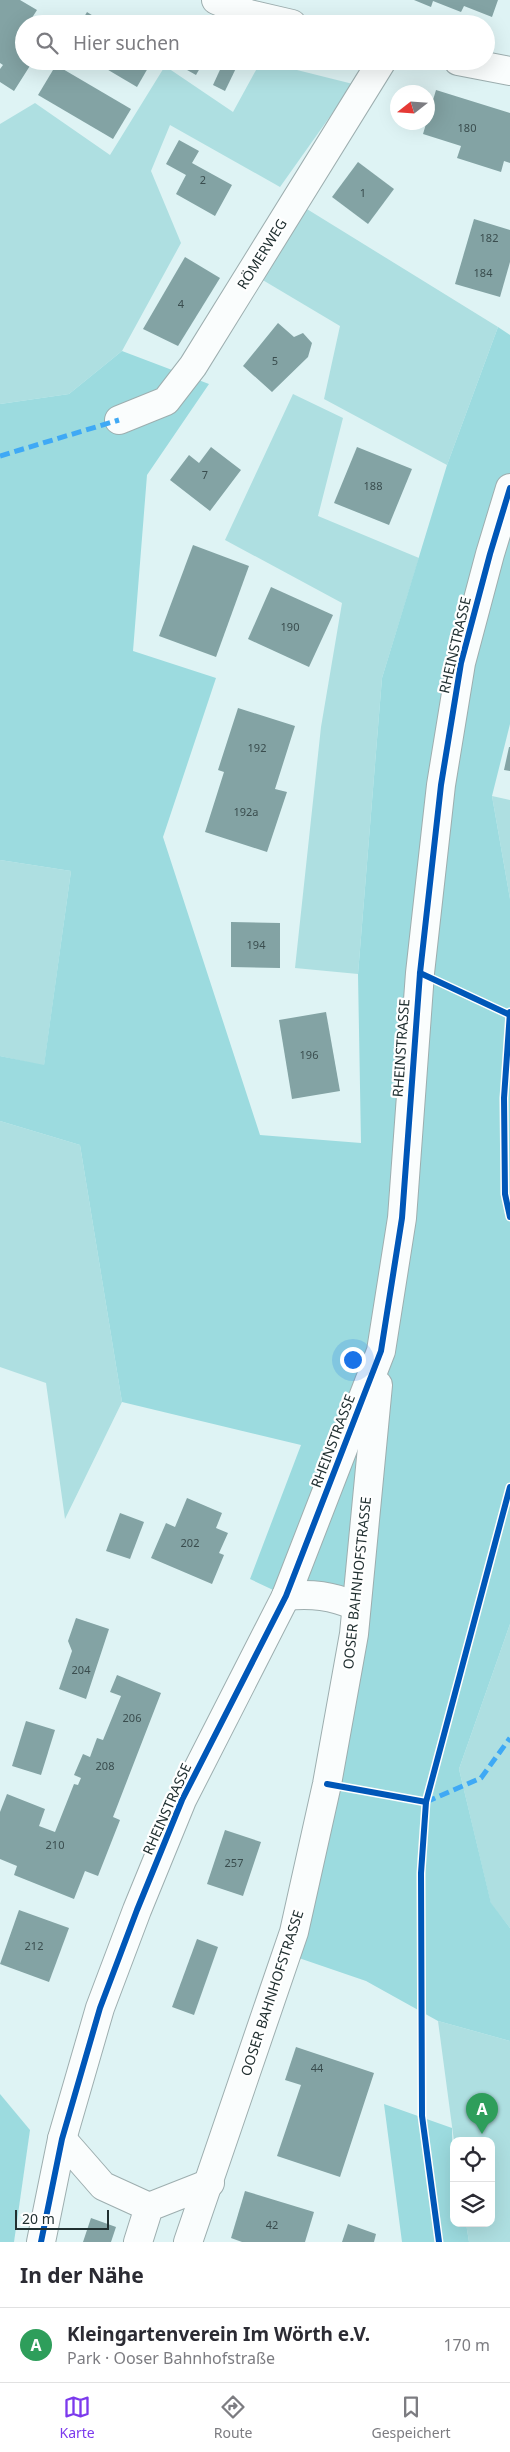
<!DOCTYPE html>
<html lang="de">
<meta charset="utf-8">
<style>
:root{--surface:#fff;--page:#f2f2f3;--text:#2b2b33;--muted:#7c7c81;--line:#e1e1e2;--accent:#7c3aed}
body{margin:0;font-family:"Noto Sans",sans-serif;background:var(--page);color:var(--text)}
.controls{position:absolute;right:15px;bottom:15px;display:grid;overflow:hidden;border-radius:10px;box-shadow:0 5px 20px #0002}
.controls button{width:45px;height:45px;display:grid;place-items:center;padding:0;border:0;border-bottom:1px solid var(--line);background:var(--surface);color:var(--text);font:25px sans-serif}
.compass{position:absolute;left:390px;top:85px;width:45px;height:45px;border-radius:50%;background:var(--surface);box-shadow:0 5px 20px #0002;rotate:253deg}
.scale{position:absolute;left:15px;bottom:12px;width:94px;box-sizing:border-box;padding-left:5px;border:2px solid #213031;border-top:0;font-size:14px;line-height:18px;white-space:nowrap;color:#213031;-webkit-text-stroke:4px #fff;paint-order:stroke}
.you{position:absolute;left:352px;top:1359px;width:18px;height:18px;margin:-12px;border:4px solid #fff;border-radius:50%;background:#1a73e8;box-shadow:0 0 0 8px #1a73e833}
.badge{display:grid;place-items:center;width:32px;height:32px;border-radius:50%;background:var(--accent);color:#fff;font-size:16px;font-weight:700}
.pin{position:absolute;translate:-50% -41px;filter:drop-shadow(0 1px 2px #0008)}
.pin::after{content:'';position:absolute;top:26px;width:18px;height:15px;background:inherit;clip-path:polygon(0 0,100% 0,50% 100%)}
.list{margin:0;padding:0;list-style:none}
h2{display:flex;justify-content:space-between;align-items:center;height:65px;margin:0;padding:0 20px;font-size:21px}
h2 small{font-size:16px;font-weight:400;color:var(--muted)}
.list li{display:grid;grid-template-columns:32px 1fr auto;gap:15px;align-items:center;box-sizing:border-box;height:75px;padding:0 20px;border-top:1px solid var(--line)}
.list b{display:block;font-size:19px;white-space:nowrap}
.list p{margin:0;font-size:16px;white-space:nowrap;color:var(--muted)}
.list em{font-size:16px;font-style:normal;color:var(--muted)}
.icon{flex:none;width:28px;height:28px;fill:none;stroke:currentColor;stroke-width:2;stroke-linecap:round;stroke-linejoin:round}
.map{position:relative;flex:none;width:510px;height:2242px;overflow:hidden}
.search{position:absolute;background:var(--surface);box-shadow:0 5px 20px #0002;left:15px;right:15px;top:15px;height:55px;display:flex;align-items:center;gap:12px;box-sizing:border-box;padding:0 18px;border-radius:28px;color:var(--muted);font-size:19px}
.sheet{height:140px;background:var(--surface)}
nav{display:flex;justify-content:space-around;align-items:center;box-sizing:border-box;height:70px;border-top:1px solid var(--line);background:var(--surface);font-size:14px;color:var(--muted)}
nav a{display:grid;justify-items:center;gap:2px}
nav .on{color:var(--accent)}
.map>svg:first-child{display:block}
</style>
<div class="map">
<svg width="510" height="2242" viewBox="0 0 510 2242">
<rect width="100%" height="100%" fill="#def3f4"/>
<!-- green -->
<g fill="#aedfe1">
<polygon points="261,61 353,84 280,187 170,125 151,171 181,243 122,351 69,394 0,404 0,124 35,103 110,155 165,66 233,112"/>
<polygon points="302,206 498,327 447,465 324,399 340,326 261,279"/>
<polygon points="293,394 343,418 318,516 419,558 382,678 358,974 295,968 321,727 342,603 225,540"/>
<polygon points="492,796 510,800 510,899"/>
<polygon points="0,860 71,871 44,1066 0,1056"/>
<polygon points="0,1121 80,1145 122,1402 65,1519 46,1383 0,1367"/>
<polygon points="510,1624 510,1928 491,1904 459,1769"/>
<polygon points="438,2021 510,2041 510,2242 469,2242 466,2223 491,2223 491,2141 454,2141"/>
</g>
<!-- forest -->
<g fill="#9cdbdf">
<polygon points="498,327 510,335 510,724 492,796 510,899 510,1624 459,1769 491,1903 510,1928 510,2041 438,2021 366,1981 293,1956 356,1606 286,1596 250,1579 301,1445 122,1402 80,1145 0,1121 0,1056 44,1065 71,871 0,860 0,404 69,394 122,351 209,384 147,475 133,651 216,678 163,837 260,1135 361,1143 358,974 382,678 447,465"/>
<polygon points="0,2094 30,2130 14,2242 0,2242"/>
<polygon points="384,2104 452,2128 454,2223 466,2223 469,2242 402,2242"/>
</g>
<!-- building -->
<g fill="#83a3a4">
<polygon points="0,0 20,0 37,10 28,24 24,24 24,61 33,61 14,91 0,82 0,69 3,65 0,63"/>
<polygon points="414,0 498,0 492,17 464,6 461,12 433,1 431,7"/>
<polygon points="87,12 106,24 80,24"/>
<polygon points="93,61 152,61 137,87"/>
<polygon points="171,61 204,61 196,75"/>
<polygon points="224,61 239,62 225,91 213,85"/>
<polygon points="56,65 131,109 113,139 38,95"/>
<polygon points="436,90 510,113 510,163 504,161 501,172 457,158 461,146 423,134"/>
<polygon points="179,140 199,151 192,163 232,185 215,216 176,194 186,175 166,164"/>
<polygon points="358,162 394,189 368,224 332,197"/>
<polygon points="474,219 510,230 510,262 500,297 455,284"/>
<polygon points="185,257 220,278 178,346 143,329"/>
<polygon points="278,323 294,337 303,333 312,343 308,357 272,392 243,366"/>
<polygon points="211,447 241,470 210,511 170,480 189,455 199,463"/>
<polygon points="357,447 412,469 389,525 334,503"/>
<polygon points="193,545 249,566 216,657 159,636"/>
<polygon points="271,587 333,615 309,667 248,639"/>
<polygon points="238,708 295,726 275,789 287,792 267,852 205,832 224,772 218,770"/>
<polygon points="509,747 510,747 510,771 504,770"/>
<polygon points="231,922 280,923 280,968 231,967"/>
<polygon points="326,1012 340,1091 292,1099 279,1020"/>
<polygon points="187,1498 222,1513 216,1528 228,1533 219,1553 224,1555 212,1584 151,1558 166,1523 175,1527"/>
<polygon points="120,1513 144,1522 130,1559 106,1551"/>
<polygon points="76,1618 109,1629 86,1699 59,1689 72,1651 68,1641"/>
<polygon points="117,1675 161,1693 113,1817 120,1820 98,1876 85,1871 74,1899 14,1875 17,1866 0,1859 0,1812 7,1794 45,1809 39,1826 55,1832 74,1784 78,1785 81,1778 74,1775 83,1754 90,1757 97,1738 103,1740 121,1696 110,1692"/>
<polygon points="26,1721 55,1730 41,1775 12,1766"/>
<polygon points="225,1830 261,1842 243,1896 207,1884"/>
<polygon points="19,1910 69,1928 49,1982 0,1964"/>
<polygon points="197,1939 218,1947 194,2015 172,2007"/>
<polygon points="296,2047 374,2073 340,2177 277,2156 301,2085 285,2080"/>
<polygon points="245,2191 314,2212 305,2242 242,2242 231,2238"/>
<polygon points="91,2218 116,2227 111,2242 83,2242"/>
<polygon points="348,2224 376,2234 374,2242 342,2242"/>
</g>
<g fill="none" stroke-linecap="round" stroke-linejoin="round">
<!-- minor casing -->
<g stroke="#9daeaf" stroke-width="30">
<g id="minor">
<polyline points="216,0 249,14 292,24"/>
<polyline points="458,61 510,71"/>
<polyline points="119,420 166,401 193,366 382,61"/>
<path d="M286 1596C312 1593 332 1596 356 1606"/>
<polyline points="62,2139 103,2186 149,2207"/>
<polyline points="41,2242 62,2139 100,2008 137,1910 182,1800 286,1596 381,1351 402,1218 420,973 441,785 461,663 490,554 510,488"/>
<polyline points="138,2242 149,2207 210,2183"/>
<polyline points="188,2242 294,1932 327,1784 354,1634 378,1385"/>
</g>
</g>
<!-- path -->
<polyline stroke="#d0d5d5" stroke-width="3" stroke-dasharray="2.5 4" stroke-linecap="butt" points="507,1505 510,1509"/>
<!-- minor -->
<use href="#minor" stroke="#fafdfd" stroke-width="28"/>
<!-- quiet -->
<g stroke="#3fa9f5" stroke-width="5" stroke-dasharray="10 5" stroke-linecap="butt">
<polyline points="0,456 119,420"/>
<polyline points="426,1802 481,1778 510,1738"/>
</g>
<!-- cycleway casing -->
<g stroke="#fff" stroke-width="9">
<g id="cycleway">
<polyline points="420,973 508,1014"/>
<polyline points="510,1012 504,1098 505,1194 510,1217"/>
<polyline points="327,1784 426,1802"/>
<polyline points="41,2242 62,2139 100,2008 137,1910 182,1800 286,1596 381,1351 402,1218 420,973 441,785 461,663 490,554 510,488"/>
<polyline points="439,2242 422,2116 421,1873 426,1802 510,1487"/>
</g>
</g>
<!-- cycleway -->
<use href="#cycleway" stroke="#0057b8" stroke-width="6"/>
</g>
<g text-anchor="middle" stroke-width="4.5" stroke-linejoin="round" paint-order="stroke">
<!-- number labels -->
<g font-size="11" fill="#3a4d4e">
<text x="467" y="132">180</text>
<text x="203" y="184">2</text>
<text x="363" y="197">1</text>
<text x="489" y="242">182</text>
<text x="483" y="277">184</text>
<text x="181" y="308">4</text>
<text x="275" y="365">5</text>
<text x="205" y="479">7</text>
<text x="373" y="490">188</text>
<text x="290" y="631">190</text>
<text x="257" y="752">192</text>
<text x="246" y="816">192a</text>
<text x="256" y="949">194</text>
<text x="309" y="1059">196</text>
<text x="190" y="1547">202</text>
<text x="81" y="1674">204</text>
<text x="132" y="1722">206</text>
<text x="105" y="1770">208</text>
<text x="55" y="1849">210</text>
<text x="234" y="1867">257</text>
<text x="34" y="1950">212</text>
<text x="317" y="2072">44</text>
<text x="272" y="2229">42</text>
</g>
<!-- street labels -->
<g font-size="14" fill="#213031" stroke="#fff">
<text transform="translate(262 254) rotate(-58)" y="5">RÖMERWEG</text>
<text transform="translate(455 645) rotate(-77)" y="5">RHEINSTRASSE</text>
<text transform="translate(401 1048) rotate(-86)" y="5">RHEINSTRASSE</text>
<text transform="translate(333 1441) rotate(-69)" y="5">RHEINSTRASSE</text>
<text transform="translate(357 1583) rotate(-84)" y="5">OOSER BAHNHOFSTRASSE</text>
<text transform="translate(167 1809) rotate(-66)" y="5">RHEINSTRASSE</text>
<text transform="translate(272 1993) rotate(-72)" y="5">OOSER BAHNHOFSTRASSE</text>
</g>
</g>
</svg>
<div class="controls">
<button><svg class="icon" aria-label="locate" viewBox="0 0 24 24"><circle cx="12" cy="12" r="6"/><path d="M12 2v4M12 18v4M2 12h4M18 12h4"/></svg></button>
<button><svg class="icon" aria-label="layers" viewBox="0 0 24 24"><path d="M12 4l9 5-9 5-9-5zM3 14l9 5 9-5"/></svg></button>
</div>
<svg class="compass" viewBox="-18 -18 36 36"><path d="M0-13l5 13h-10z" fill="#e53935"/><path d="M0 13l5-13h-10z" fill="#7c7c81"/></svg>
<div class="scale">20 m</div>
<div class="you"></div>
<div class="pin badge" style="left:482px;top:2134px;background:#2e9e5b">A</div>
<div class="search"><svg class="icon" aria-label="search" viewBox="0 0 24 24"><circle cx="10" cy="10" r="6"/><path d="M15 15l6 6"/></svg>Hier suchen</div>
</div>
<section class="sheet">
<h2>In der Nähe<small></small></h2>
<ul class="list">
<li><span class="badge" style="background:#2e9e5b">A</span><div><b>Kleingartenverein Im Wörth e.V.</b><p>Park · Ooser Bahnhofstraße</p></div><em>170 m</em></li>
</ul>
</section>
<nav>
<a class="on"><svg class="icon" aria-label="map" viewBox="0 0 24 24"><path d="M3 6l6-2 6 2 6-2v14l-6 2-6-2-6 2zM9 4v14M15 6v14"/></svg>Karte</a>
<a><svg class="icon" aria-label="directions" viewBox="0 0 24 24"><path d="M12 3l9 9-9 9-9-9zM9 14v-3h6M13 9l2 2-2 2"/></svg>Route</a>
<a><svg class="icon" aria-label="saved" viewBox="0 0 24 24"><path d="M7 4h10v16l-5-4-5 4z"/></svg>Gespeichert</a>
</nav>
